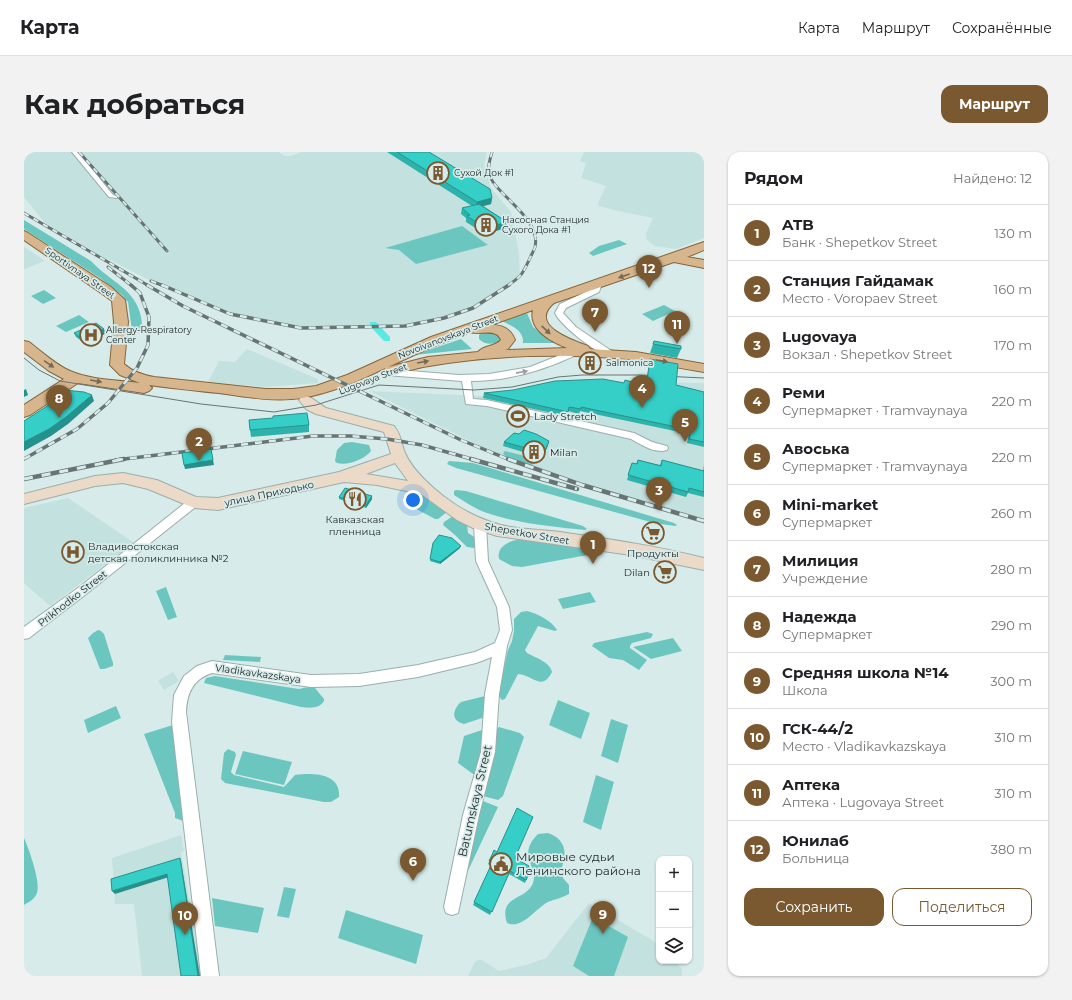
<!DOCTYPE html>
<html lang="ru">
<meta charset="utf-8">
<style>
:root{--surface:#fff;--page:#f2f2f2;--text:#202124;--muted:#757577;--line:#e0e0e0;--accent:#7a5830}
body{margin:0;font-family:Montserrat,sans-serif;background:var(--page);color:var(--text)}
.controls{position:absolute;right:12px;bottom:12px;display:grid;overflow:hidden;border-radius:8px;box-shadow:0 1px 3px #0004}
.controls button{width:36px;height:36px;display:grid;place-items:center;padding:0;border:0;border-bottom:1px solid var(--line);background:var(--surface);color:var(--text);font:20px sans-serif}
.you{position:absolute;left:389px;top:348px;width:14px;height:14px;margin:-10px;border:3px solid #fff;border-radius:50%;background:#1a73e8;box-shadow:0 0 0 6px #1a73e833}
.badge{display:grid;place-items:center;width:26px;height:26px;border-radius:50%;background:var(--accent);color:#fff;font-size:13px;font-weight:700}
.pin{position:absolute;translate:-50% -33px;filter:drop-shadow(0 1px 2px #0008)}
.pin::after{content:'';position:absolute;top:21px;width:14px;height:12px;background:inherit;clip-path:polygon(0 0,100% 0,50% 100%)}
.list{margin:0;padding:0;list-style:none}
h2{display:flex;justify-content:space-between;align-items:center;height:52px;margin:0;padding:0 16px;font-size:17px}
h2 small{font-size:13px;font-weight:400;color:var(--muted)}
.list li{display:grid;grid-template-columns:26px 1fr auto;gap:12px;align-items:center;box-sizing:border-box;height:56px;padding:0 16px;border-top:1px solid var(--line)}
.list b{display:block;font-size:15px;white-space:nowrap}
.list p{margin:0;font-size:13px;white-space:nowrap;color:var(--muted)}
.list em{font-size:13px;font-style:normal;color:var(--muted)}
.actions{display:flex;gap:8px;padding:12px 16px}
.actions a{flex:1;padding:9px 0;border:1px solid var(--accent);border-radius:12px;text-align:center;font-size:14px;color:var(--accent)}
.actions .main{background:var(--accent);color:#fff}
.icon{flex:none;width:22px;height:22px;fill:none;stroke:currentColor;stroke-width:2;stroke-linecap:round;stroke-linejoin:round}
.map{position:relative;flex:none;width:680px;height:824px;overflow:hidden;border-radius:12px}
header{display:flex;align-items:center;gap:24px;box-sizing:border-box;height:56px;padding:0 20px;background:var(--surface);border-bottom:1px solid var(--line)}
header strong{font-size:19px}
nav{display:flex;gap:22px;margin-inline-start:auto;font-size:14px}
.intro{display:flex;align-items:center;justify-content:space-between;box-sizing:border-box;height:96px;padding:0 24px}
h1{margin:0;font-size:28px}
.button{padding:10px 18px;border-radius:12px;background:var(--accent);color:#fff;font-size:14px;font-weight:700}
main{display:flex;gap:24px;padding:0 24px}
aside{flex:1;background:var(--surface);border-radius:12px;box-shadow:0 1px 3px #0004}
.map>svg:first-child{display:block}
</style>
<header>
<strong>Карта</strong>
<nav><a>Карта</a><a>Маршрут</a><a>Сохранённые</a></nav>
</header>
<div class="intro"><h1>Как добраться</h1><a class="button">Маршрут</a></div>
<main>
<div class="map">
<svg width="680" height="824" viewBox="0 0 680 824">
<rect width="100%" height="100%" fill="#d7ecea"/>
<!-- built -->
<g fill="#c3e1de">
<polygon points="0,0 255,0 260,4 267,4 277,0 463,0 460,13 467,36 487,60 495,101 496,124 467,146 449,156 420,166 381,174 328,176 277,176 206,162 135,133 72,101 21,71 0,45"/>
<polygon points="560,0 680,0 680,86 652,97 631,94 623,88 622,81 629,66 594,59 575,54 574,51 582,34 557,26 562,11 556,9"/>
<polygon points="0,95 11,102 21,109 0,117"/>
<polygon points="223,197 294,227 294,231 242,235 184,230 195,209 211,210"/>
<polygon points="577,229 680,231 680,368 509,316 448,290 345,239 459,244 492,241"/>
<polygon points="44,346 110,391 26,454 0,431 0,356"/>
<polygon points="149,520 155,529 140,538 134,529"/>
<polygon points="157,683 160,699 157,700 178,824 118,824 110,752 91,752 88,706"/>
<polygon points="565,751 628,788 635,794 635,809 651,809 658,817 658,824 444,824 451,810 456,807 475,819 502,813 522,806"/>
</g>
<!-- green -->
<g fill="#6cc6c0">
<path d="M0 68 67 109C85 129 112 137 117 165 118 171 119 175 115 180L112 181 108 179 104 150 98 143 76 126 0 77Z"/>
<polygon points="438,74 464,93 392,112 375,98 361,96"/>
<polygon points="595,88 603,92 569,104 565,101 575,94"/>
<polygon points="20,138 32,146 19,152 7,144"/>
<polygon points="640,153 651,159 629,169 618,162"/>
<path d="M503 161 509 175 531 191H499C500 178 488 174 478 169Z"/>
<polygon points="55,163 65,170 42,180 32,174"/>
<path d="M460 180 473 181 477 185 476 189C469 193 461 193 455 187V183Z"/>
<polygon points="437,187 448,197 390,203"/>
<path d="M328 290 345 293 347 299C341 307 324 314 313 311L311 309 313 298 320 291Z"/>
<polygon points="481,299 509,306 511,310 508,313 505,314 481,304 479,301"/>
<polygon points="425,309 449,311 650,371 653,373 651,374 630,371 432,316 423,312"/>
<polygon points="385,338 396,340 423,360 414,367 411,367 381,351 379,345"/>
<path d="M432 338 442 339 559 374 563 377 561 378C530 375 490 371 460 360 450 356 440 349 430 343V339Z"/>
<polygon points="429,364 443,372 444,381 452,386 452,394 450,396 443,395 431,383 419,373 420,370"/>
<path d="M496 387 580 399V400L498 415 488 414 475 407C472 394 486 389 496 387Z"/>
<polygon points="142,435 153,465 144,468 132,439"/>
<polygon points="566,440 572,450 539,457 534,447"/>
<path d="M503 459C514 462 527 468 533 478L531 479 514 474 501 498 503 501C512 506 526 510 528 520 518 540 509 523 494 522L481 547 478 548 474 543 484 498 488 489 490 479V467L497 460Z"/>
<polygon points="74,478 77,479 80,482 89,511 89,514 80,517 76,517 64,486 69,481"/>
<polygon points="623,480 629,482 627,486 608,491 606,494 606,496 623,508 615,518 599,508 585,506 568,494 570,491"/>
<polygon points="649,486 658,499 627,507 609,495"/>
<polygon points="201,503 237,505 236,510 199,508"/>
<path d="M191 524 275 537 284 535 291 536 300 547V549C295 557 286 556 277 555L180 531 182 526Z"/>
<path d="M461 544V565L440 572C427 569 428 558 437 550Z"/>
<polygon points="534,548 566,561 557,587 525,573"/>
<polygon points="92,554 97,566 64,581 60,568"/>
<polygon points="587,567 604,573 594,611 577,604"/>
<polygon points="149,573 162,670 151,666 151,661 120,582"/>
<polygon points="475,575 496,581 500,585 479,644 474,648 459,644 471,578"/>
<polygon points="458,578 460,579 460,599 452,622 449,622 434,611 440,584"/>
<path d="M204 597 211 600 212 603 207 620 210 623 260 635 271 623C287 621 317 620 315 645L307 650H300L201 631 197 627 200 601Z"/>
<polygon points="219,599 268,610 260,633 211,622"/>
<polygon points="572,623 590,630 577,678 559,670"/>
<polygon points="459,649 474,655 442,723 457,651"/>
<path d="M524 681C544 688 543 704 536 720L539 726 545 733V742C538 746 531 747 524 750 512 756 498 778 483 771 474 743 502 749 509 731 515 714 492 704 514 682Z"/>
<path d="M0 686C5 697 17 731 13 741 11 747 5 750 0 753Z"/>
<polygon points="260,735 272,737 265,766 253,764"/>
<polygon points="188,746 240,756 234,781 191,774"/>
<polygon points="322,758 399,783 392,812 314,786"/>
<polygon points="569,765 604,785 590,824 565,824 549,814"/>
</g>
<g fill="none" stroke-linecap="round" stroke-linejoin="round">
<!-- canal -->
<polygon fill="#59e9e1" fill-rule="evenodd" points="346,170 352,170 366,185 366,189 360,189 346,174"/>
<!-- river -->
<polygon fill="#59e9e1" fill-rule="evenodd" points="0,0 6,0 1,3"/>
<!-- minor casing -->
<g stroke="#9aaeac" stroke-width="2">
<g id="minor">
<polygon points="48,0 54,0 89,43 93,44 93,46 85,45"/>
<path d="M571 130H577L578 132 575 140 542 156 539 161 552 175 589 200 591 202 586 205C572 201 537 174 531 161L536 152 568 137Z"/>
<path d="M551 197 554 198 556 200 554 202C521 218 484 229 447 229L449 247 463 248 610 281 628 290 643 294 644 296 643 298C631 302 616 292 607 287L463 254 442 252 438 229 362 223 357 220 362 217 435 223 465 222 506 215Z"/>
<polygon points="170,346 174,347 176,350 174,353 66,439 5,486 0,487 0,475 58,433 166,347"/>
<path d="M456 369 460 370 462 373 464 409 485 455 488 478 483 494 475 542 471 600 455 663 434 761 428 763 422 761 420 755 439 663 457 600 461 542 468 505 452 511 394 525 335 534 287 535 188 521C169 527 163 541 162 560L195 824H177L148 570 150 543 160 524 173 514 188 509 287 523 335 522 394 513 451 500 471 491 476 478 473 455 452 409 450 373 452 370Z"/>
</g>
</g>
<!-- secondary casing -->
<g stroke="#9aaeac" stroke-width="2">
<path id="secondary" d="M282 244C288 245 295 252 302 256L370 274C377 282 377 291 381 301 386 312 393 320 401 328 419 346 443 362 467 370 489 378 514 377 536 380 585 387 633 394 680 406V418L607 403 473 384 449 376 433 368 397 342 353 333 320 330 194 358 170 356 124 337 99 331 71 334 0 352V342L71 324 99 321 133 328 172 345 194 346 315 320 367 302 360 280 292 262 282 257 275 248 277 245ZM371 311 384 329 342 322Z"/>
</g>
<!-- primary casing -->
<g stroke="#86653a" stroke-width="2">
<path id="primary" d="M0 79 4 81 87 135 101 148 104 170 100 212C109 220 119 223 130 225L242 237H269L292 234 323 223 407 185 680 90V98L663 105 680 108V116L650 110 530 151C504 173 547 188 564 194L566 197 612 200 680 212V220C654 216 628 210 602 207 542 201 465 203 405 214 392 216 380 220 367 223L362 222 360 219 361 216C335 229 307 241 278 246 250 250 222 245 195 241 172 239 148 236 125 233L128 236 125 239 120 241 54 231 6 263 0 265V253L40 227 25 219 0 200V189L5 190C18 200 31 212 46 219 67 228 93 228 116 231L96 223 86 213 90 170 88 149 77 141 0 88ZM509 158C504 178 528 190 543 196L481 198 484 197 491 188C487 177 479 173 467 173ZM446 180C455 184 472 175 477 188 471 195 460 193 454 200L404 205 364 215 401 198Z"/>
</g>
<!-- minor -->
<use href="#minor" fill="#fff" fill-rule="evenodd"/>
<!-- secondary -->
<use href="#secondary" fill="#ebdac7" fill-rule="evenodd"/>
<!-- primary -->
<use href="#primary" fill="#d7b68e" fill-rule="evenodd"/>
<!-- tram -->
<polyline stroke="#687474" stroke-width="1" points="0,206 15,218 36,229 177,252 250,260 292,253 355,233 450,238 488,235 534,225 558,223 617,223 680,226"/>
<!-- rail-far2 casing -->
<g stroke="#687474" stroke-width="3">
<g id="rail-far2">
<polyline points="55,0 143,99"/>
<path d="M468 0C465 10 462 20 469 30 481 48 517 69 511 95 510 99 507 103 506 106 498 123 498 124 483 134"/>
<polyline points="0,61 125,134"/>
<polyline points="84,115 108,134"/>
<polyline points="127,129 140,134"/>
</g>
</g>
<!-- rail-far1 casing -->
<g stroke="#687474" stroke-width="3.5">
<g id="rail-far1">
<polyline points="123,133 159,154 437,288 486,308"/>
<polyline points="138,133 206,162 277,176 381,174 420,166 449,156 485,133"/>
<polyline points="0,307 53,277 84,251 113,216 124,193 125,165 116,141 107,133"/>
<polyline points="92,308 289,284 326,284 363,287 398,293 451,308"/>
</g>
</g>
<!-- rail casing -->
<g stroke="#687474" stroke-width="4.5">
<g id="rail">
<polyline points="447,307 553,337"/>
<polyline points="484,307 558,333 680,369"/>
<polyline points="0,327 100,307"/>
</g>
</g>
<!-- rail-far2 -->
<use href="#rail-far2" stroke="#d7ecea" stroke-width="2" stroke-dasharray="5.5" stroke-linecap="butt"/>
<!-- rail-far1 -->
<use href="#rail-far1" stroke="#d7ecea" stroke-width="2.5" stroke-dasharray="7" stroke-linecap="butt"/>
<!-- rail -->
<use href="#rail" stroke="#d7ecea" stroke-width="3" stroke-dasharray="9" stroke-linecap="butt"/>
</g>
<!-- wall -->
<g fill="#2eb2ac">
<polygon points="363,0 405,0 468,46 467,52 459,54 483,70 482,76 461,82 442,70 442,66 437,62 438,56 448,54"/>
<polygon points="80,177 81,182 60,191 52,185 50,181"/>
<polygon points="630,189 657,197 653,206 626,201"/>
<polygon points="626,207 652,233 680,240 680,295 663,291 665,282 556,259 555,262 544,259 542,264 459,246 460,241 611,231 613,226 623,228 625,212"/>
<polygon points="285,273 285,280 227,285 226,278"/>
<polygon points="495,282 525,289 524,293 519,306 479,294 480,290"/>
<polygon points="614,308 636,313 638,308 679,319 680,313 680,345 664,341 662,345 603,328 608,311 612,312"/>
<polygon points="348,344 348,347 342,356 315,347 315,345"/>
<polygon points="409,391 436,396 416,412 406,409"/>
<polygon points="473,700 491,706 507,717 501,731 485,722 466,763 449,753 467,714 464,712 468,703"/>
</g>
<!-- shaded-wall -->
<g fill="#26918c">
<polygon points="468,46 467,52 452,56 453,50"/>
<polygon points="483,70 482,76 461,82 461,76"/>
<polygon points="80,177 81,182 60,191 58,187"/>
<polygon points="2,237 4,243 0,245 0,238"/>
<polygon points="68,243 70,249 44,272 27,284 0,299 0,290"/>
<polygon points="525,289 524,293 519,306 520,301"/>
<polygon points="187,297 190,313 161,317 160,313"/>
<polygon points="348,344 348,347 342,356 342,353"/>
<polygon points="437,394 436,396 416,412 416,410"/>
<polygon points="156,706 157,709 176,824 174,824"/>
<polygon points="143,722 145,725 91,742 88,739"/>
</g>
<!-- building -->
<g fill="#36cfc8" stroke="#26918c">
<polygon points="373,0 405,0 466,37 468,46 453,50"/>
<polygon points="455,52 483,70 461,76 443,64 446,63 438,56"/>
<polygon points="72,171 80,177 58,187 50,181"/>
<polygon points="630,189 657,194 657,197 629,192"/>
<polygon points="626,207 654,212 652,233 680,240 680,290 665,287 667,278 557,255 557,257 545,255 544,260 460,241 489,238 531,229 579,227 600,231 601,228 612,231 613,226 623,228"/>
<polygon points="40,238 60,240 68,243 42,265 25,277 0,290 0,269 34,247"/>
<polygon points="283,261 285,273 226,278 225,268 249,266 249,264"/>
<polygon points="500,278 512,282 525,289 520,301 480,290 490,281 495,282"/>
<polygon points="187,297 189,308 160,313 158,301"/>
<polygon points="614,308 637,314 638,308 680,319 680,340 665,336 664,340 604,323 608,311 613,312"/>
<polygon points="321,336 348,344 342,353 315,345"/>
<polygon points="415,383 428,386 437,394 416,410 406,407 409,391"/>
<polygon points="493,656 509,665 491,706 505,714 504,716 507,717 502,728 486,719 468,760 450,750 468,711 465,709 468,703 470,698 473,700"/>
<polygon points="156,706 174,824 157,824 143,722 88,739 87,727"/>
</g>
<!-- one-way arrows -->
<defs><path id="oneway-solid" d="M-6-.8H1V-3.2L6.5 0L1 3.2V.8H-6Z"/></defs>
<g fill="#746957">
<use href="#oneway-solid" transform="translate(600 124) rotate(161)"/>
<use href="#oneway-solid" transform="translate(522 178) rotate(43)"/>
<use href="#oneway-solid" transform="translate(638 209) rotate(9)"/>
<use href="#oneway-solid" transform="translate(399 210) rotate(-10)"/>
<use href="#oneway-solid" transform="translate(25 212) rotate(34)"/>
<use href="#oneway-solid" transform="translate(72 229) rotate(10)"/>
</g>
<use fill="#9c9f9f" href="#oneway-solid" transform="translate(498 220) rotate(-11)"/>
<!-- icons -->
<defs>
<g id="building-ring" transform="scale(1.15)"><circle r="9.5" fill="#d7ecea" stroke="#7a5830" stroke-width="1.5"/><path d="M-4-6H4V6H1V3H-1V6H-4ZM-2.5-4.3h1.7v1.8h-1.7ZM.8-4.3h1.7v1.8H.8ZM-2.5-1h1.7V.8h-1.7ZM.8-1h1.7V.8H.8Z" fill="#7a5830"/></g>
<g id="hospital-ring" transform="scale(1.15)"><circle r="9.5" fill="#d7ecea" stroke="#7a5830" stroke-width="1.5"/><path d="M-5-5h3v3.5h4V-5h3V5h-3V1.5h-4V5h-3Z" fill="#7a5830"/></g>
<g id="stadium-ring" transform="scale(1.15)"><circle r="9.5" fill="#d7ecea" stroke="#7a5830" stroke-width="1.5"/><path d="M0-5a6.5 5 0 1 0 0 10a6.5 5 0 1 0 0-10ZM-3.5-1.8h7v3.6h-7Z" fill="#7a5830"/></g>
<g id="restaurant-ring" transform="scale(1.15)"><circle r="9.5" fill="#d7ecea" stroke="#7a5830" stroke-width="1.5"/><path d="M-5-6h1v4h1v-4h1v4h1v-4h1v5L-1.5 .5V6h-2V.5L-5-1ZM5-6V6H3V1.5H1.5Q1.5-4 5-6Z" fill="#7a5830"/></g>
<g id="supermarket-ring" transform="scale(1.15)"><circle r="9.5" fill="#d7ecea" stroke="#7a5830" stroke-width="1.5"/><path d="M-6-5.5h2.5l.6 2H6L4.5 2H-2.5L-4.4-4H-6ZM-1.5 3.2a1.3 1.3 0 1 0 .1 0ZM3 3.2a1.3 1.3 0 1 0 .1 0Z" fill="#7a5830"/></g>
<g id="civic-ring" transform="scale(1.15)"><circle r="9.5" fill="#d7ecea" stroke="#7a5830" stroke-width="1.5"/><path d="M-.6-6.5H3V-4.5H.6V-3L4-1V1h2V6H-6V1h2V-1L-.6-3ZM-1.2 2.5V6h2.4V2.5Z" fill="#7a5830"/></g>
</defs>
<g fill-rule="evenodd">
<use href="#building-ring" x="414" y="21"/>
<use href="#building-ring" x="462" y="73"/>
<use href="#hospital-ring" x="67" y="183"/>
<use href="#building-ring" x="566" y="211"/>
<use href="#stadium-ring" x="494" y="264"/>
<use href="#building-ring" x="510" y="300"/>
<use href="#restaurant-ring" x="331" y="347"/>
<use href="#supermarket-ring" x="629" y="381"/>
<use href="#hospital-ring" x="49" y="400"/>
<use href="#supermarket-ring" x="641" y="420"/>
<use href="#civic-ring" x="477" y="712"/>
</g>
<g text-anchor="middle" stroke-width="3.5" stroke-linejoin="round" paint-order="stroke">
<!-- far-poi labels -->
<g font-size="9" fill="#232a2a" stroke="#d7ecea" text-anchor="start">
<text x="430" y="24">Сухой Док #1</text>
<text x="478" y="71">Насосная Станция<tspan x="478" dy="10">Сухого Дока #1</tspan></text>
<text x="82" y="181">Allergy-Respiratory<tspan x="82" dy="10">Center</tspan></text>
<text x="582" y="214">Salmonica</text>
</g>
<!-- far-street labels -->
<g font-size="9" fill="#232a2a" stroke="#d7ecea">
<text transform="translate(56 121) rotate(35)" y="3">Sportivnaya Street</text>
<text transform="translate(424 185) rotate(-21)" y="3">Novoivanovskaya Street</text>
<text transform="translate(349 227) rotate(-21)" y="3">Lugovaya Street</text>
</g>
<!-- poi labels -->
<g font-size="10" fill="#232a2a" stroke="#d7ecea" text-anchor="start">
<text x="510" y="268">Lady Stretch</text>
<text x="526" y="304">Milan</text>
<text x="331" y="371" text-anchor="middle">Кавказская<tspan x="331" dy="12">пленница</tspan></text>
<text x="64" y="398">Владивостокская<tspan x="64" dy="12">детская поликлинника №2</tspan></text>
<text x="629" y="405" text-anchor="middle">Продукты</text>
<text x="626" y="424" text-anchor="end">Dilan</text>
</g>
<!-- street labels -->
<g font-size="10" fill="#232a2a" stroke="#d7ecea">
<text transform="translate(245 341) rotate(-12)" y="4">улица Приходько</text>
<text transform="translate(503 381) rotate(10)" y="4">Shepetkov Street</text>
<text transform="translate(48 446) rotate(-38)" y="4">Prikhodko Street</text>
<text transform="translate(234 521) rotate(8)" y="4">Vladikavkazskaya</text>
</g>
<!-- near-street labels -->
<g font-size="12" fill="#232a2a" stroke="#d7ecea">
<text transform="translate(451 649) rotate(-77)" y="4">Batumskaya Street</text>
</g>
<!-- near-poi labels -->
<g font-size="12" fill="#232a2a" stroke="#d7ecea" text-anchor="start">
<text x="492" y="709">Мировые судьи<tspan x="492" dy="14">Ленинского района</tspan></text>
</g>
</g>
</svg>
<div class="controls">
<button>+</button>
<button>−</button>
<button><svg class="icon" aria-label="layers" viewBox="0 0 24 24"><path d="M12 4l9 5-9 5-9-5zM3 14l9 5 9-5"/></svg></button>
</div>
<div class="you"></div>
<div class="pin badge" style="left:569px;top:412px">1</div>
<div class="pin badge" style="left:175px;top:309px">2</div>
<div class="pin badge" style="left:635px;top:358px">3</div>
<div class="pin badge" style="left:618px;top:256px">4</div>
<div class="pin badge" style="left:661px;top:290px">5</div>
<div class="pin badge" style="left:389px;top:729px">6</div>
<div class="pin badge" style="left:571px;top:180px">7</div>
<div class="pin badge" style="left:35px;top:266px">8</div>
<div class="pin badge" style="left:579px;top:782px">9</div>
<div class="pin badge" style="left:161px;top:783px">10</div>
<div class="pin badge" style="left:653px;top:192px">11</div>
<div class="pin badge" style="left:625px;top:136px">12</div>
</div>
<aside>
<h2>Рядом<small>Найдено: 12</small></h2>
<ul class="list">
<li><span class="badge">1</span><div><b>ATB</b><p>Банк · Shepetkov Street</p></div><em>130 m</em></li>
<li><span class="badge">2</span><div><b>Станция Гайдамак</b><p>Место · Voropaev Street</p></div><em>160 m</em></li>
<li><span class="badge">3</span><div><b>Lugovaya</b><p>Вокзал · Shepetkov Street</p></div><em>170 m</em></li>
<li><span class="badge">4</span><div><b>Реми</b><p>Супермаркет · Tramvaynaya</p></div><em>220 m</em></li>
<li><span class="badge">5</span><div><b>Авоська</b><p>Супермаркет · Tramvaynaya</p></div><em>220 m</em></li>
<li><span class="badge">6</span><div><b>Mini-market</b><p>Супермаркет</p></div><em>260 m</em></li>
<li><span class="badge">7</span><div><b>Милиция</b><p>Учреждение</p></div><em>280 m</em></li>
<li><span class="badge">8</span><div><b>Надежда</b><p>Супермаркет</p></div><em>290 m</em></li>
<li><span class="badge">9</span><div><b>Средняя школа №14</b><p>Школа</p></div><em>300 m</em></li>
<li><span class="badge">10</span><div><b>ГСК-44/2</b><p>Место · Vladikavkazskaya</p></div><em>310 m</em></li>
<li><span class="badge">11</span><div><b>Аптека</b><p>Аптека · Lugovaya Street</p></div><em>310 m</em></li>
<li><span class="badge">12</span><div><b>Юнилаб</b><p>Больница</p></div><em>380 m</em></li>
</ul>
<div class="actions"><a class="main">Сохранить</a><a>Поделиться</a></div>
</aside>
</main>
